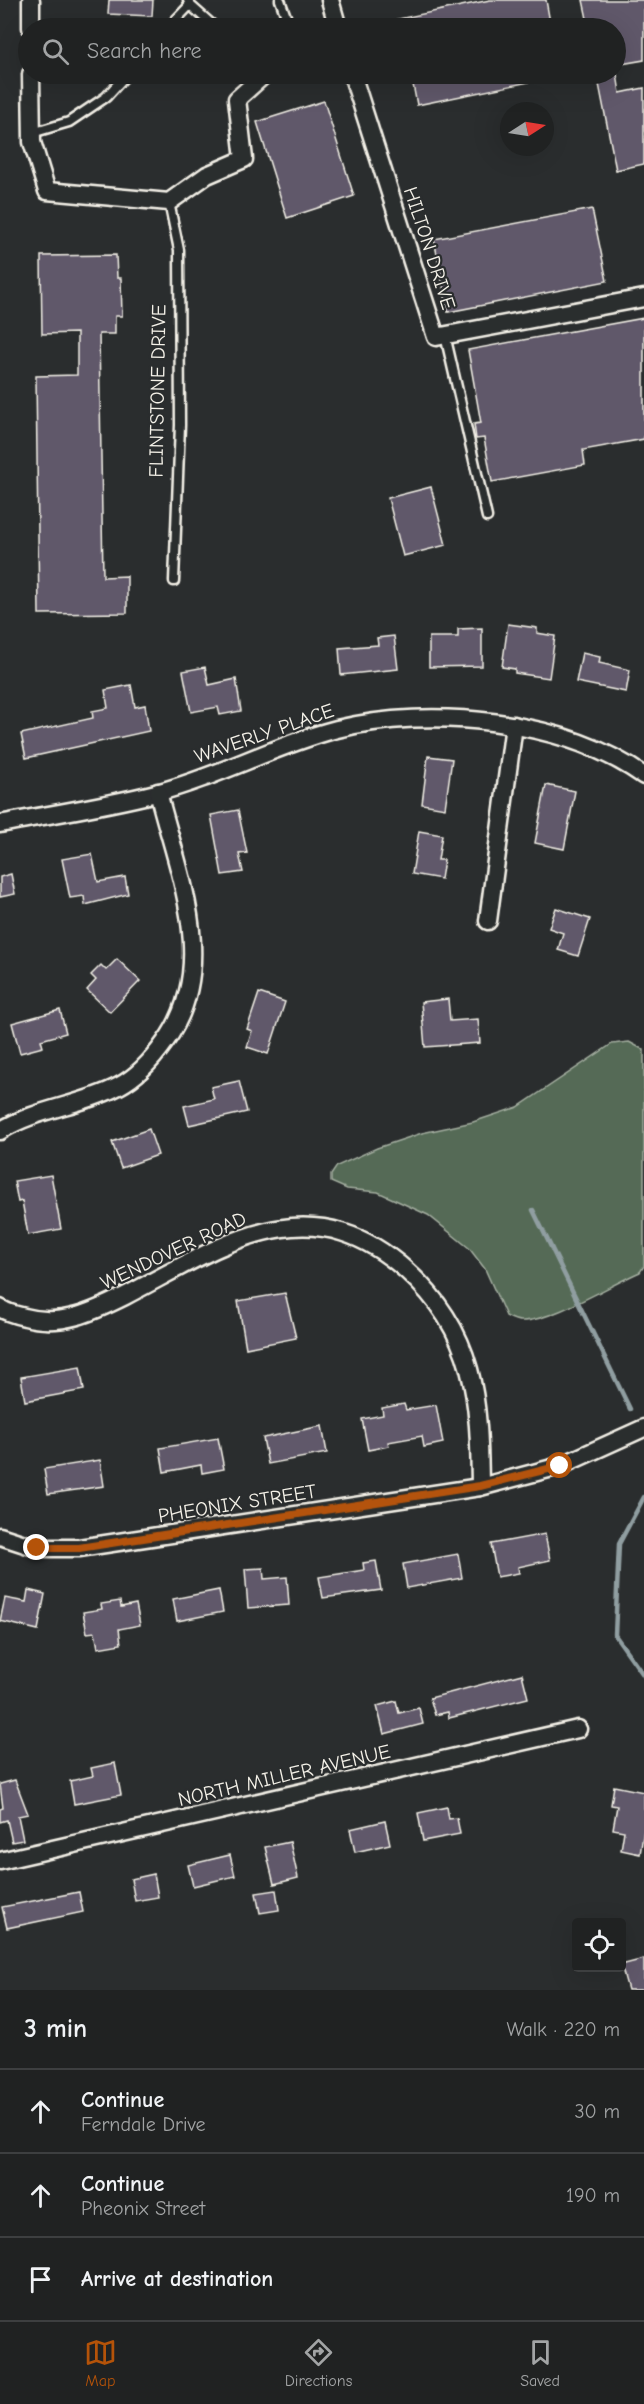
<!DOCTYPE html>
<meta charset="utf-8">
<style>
:root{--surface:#202222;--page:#2d2f2f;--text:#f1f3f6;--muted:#a2a4a5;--line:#3d3f40;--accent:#b45309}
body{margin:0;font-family:"Comic Neue",sans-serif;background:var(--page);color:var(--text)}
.controls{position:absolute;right:18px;bottom:18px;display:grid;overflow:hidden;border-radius:6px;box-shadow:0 6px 24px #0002}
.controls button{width:54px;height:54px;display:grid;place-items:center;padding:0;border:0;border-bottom:2px solid var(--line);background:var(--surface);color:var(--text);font:30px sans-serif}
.compass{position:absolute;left:500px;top:102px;width:54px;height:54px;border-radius:50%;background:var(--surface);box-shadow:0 6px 24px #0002;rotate:78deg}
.stop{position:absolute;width:18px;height:18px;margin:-14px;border:4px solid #b45309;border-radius:50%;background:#fff}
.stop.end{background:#b45309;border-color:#fff;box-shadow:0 2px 6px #0008}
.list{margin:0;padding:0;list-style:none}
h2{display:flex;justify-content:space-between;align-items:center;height:78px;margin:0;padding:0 24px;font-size:26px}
h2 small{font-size:20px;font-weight:400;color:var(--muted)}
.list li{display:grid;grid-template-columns:39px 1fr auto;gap:18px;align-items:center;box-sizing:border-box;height:84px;padding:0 24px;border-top:2px solid var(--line)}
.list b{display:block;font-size:22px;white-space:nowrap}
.list p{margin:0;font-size:20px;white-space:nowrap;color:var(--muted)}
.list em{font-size:20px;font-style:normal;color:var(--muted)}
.icon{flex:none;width:33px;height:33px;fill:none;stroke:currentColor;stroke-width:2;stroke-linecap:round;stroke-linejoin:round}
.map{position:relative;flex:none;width:644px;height:1990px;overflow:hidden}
.search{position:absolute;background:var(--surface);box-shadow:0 6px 24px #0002;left:18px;right:18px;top:18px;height:66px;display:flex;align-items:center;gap:15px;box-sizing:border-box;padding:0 21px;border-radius:33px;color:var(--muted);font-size:22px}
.sheet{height:330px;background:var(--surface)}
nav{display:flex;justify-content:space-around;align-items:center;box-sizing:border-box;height:84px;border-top:2px solid var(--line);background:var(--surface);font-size:16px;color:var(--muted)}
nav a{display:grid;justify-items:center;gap:3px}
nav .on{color:var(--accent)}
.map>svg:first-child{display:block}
</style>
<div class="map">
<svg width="644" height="1990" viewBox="0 0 644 1990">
<rect width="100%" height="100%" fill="#2a2d2e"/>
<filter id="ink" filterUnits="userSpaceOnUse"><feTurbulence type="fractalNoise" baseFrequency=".0167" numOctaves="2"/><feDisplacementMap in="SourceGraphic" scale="12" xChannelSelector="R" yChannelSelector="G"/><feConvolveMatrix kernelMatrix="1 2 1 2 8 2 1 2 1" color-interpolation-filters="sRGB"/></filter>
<g filter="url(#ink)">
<!-- green -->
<path fill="#556b57" stroke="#a4aea0" stroke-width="1.5" d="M629 1042 644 1050V1266L640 1272C610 1285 549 1323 520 1321 516 1321 510 1318 506 1316L485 1269 469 1248 428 1215 378 1192 347 1189 331 1182V1175L337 1166 377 1148 422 1133 473 1122 518 1107 612 1044Z"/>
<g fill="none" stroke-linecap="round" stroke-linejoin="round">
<!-- stream -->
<g stroke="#909ea1" stroke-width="4.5">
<polyline points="533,1210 630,1409"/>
<polyline points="644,1497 619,1544 615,1635 644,1676"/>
</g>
</g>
<!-- building -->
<g fill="#60596a" stroke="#f4f1e8" stroke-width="1.5">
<polygon points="109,0 153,0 152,16 108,14"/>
<polygon points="490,0 546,0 551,28 380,28 379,23"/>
<polygon points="583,0 644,0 644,60 615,65 615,28 589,28"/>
<polygon points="411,74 544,74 544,79 417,105"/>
<polygon points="597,74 617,74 620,93 644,88 644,164 616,170"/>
<polygon points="324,101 354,196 287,218 257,122"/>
<polygon points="592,209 607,281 448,312 434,239"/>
<polygon points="116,255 117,278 121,278 122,316 115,316 115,334 99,334 103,577 127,576 127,613 39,614 36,376 77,375 77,333 42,334 41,256"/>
<polygon points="644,318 644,439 583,450 585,465 492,482 484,438 476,439 474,424 481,423 468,350"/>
<polygon points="431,487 446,545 403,556 388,498"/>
<polygon points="508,624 537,628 537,633 555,636 549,678 515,673 515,669 502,667"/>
<polygon points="482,628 482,666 429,667 429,637 458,637 458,629"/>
<polygon points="394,636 398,669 341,675 339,648 378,645 377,638"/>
<polygon points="582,653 600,657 599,663 630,670 626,692 576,682"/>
<polygon points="205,667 209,685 236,679 241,711 220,715 218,707 191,712 183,671"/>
<polygon points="131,685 135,707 145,705 149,731 26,758 21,734 93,718 92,711 108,708 105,690"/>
<polygon points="428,756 452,759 445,808 422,804"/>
<polygon points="546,785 575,791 564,849 535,843"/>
<polygon points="238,810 247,853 239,854 243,872 222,875 211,815"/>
<polygon points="419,831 442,835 438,860 444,860 441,879 412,874"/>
<polygon points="92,854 98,882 125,877 128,894 85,905 84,896 70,898 62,859"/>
<polygon points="11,874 15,894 0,897 0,877"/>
<polygon points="556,908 590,919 578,956 558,950 563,933 549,928"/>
<polygon points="117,959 140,981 110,1012 87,990 96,980 91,975 101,965 106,970"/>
<polygon points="259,993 285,1002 268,1054 247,1047 252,1031 247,1029"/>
<polygon points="448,999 450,1021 478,1019 480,1043 425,1047 421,1002"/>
<polygon points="60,1010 66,1033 41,1040 43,1047 20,1053 12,1023"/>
<polygon points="239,1081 247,1112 189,1125 184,1106 214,1099 211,1087"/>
<polygon points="149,1129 158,1155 121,1168 112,1142"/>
<polygon points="51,1175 61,1229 28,1235 22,1201 18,1202 14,1181"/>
<polygon points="285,1293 296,1338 246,1348 238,1301"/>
<polygon points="80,1367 84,1390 25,1401 21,1377"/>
<polygon points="404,1404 406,1410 436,1405 443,1443 424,1447 422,1436 388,1442 389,1446 368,1450 362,1419 383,1415 382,1408"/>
<polygon points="322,1426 327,1453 268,1464 263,1438"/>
<polygon points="218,1438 224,1469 202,1473 201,1465 164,1472 160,1448"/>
<polygon points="100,1460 104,1486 48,1494 44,1469"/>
<polygon points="545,1534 550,1560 518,1567 519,1573 497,1577 491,1544"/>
<polygon points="458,1554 462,1578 407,1588 403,1564"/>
<polygon points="376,1561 381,1590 323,1598 319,1577 364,1570 363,1563"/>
<polygon points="263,1568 264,1579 287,1577 289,1605 248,1608 245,1569"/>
<polygon points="28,1590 45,1594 38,1630 0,1621 5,1598 26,1602"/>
<polygon points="219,1590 223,1612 177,1621 173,1599"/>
<polygon points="120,1601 121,1607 136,1604 140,1625 119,1629 121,1644 98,1648 95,1632 87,1633 83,1612 102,1609 101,1604"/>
<polygon points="522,1674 528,1698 449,1718 448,1712 435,1715 430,1698"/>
<polygon points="396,1701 399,1713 419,1708 423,1724 384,1734 377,1706"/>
<polygon points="115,1763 121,1795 74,1804 70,1781 93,1776 91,1768"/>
<polygon points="15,1780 28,1814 18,1816 23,1840 12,1842 7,1820 0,1822 0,1809 3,1808 0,1784"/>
<polygon points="614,1786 644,1792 644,1829 640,1854 621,1850 624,1831 613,1829 617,1806 611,1805"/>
<polygon points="447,1807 449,1819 457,1818 460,1834 423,1841 418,1813"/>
<polygon points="385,1821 390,1844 355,1852 350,1829"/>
<polygon points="290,1842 298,1878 274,1884 265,1847"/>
<polygon points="230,1855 235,1876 193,1886 188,1865"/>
<polygon points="154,1874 158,1897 135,1901 131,1879"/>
<polygon points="276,1890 279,1910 260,1913 256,1893"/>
<polygon points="79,1892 83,1912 7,1928 2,1907"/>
<polygon points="644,1959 644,1990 628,1990 621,1965"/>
</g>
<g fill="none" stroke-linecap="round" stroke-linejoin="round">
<!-- lane casing -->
<g stroke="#f4f1e8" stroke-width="13">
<g id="lane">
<polyline points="188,0 190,5 216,28"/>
<polyline points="280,0 288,22 297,28"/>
<polyline points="168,28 190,5"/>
<polyline points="32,133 69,122 106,97 127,74"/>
<polyline points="169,202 179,250 180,425 174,581"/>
<polyline points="445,335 487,517"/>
</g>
</g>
<!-- street casing -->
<g stroke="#f4f1e8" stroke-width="21">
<g id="street">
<polyline points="31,0 31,28"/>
<polyline points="330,0 338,28"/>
<polyline points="31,74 32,142 47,191 169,202 207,175 244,159 237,99 265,74"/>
<polyline points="352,74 436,337 644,298"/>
<path d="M0 824C52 814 105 806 156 793 218 777 275 745 337 729 430 706 564 719 644 776"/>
<polyline points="488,921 514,725"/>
<path d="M0 1131C37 1108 81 1106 119 1086 138 1076 153 1059 165 1042 220 967 178 873 158 792"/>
<path d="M0 1308C7 1313 16 1315 25 1317 61 1327 93 1312 125 1296 222 1246 308 1182 407 1271 476 1333 479 1399 480 1487"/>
<polyline points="0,1536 37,1548 79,1548 480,1487 560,1466 644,1428"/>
<polyline points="0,1861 578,1729"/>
</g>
</g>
<!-- lane -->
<use href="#lane" stroke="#2a2d2e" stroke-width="8"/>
<!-- street -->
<use href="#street" stroke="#2a2d2e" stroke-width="16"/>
</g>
</g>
<g fill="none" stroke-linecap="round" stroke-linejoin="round" filter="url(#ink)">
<!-- route -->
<polyline stroke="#b45309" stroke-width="8" points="37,1548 79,1548 480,1486 560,1466"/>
</g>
<g text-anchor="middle" stroke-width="4.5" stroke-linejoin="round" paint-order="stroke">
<!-- street labels -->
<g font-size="20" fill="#f4f1e8" stroke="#2a2d2e">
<text transform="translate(430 248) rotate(72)" y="7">HILTON DRIVE</text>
<text transform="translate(157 391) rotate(-89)" y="7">FLINTSTONE DRIVE</text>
<text transform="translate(264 733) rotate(-19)" y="7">WAVERLY PLACE</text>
<text transform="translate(173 1250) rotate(-25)" y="7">WENDOVER ROAD</text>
<text transform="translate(237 1503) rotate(-9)" y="7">PHEONIX STREET</text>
<text transform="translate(284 1775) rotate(-13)" y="7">NORTH MILLER AVENUE</text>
</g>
</g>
</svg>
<div class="controls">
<button><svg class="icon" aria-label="locate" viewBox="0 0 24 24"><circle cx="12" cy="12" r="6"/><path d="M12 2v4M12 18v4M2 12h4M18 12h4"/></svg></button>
</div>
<svg class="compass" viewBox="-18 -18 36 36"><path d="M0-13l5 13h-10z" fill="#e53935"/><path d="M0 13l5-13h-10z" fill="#a2a4a5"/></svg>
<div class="stop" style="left:560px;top:1466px"></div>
<div class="stop end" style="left:37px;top:1548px"></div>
<div class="search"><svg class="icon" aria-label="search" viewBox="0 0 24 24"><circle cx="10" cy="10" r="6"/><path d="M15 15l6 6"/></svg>Search here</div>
</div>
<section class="sheet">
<h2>3 min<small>Walk · 220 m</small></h2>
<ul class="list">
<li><svg class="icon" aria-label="ahead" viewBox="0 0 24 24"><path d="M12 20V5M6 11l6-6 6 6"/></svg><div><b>Continue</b><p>Ferndale Drive</p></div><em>30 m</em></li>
<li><svg class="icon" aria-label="ahead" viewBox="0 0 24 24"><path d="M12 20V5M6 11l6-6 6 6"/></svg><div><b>Continue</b><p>Pheonix Street</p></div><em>190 m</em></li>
<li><svg class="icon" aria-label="arrive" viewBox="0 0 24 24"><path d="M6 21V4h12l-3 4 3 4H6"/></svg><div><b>Arrive at destination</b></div></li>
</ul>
</section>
<nav>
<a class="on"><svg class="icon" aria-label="map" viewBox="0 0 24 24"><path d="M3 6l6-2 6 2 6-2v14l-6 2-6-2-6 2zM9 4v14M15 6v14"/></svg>Map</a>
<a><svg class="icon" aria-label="directions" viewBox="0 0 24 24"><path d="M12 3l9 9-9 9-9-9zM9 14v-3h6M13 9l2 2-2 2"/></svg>Directions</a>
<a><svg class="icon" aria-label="saved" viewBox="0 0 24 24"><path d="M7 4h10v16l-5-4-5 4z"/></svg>Saved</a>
</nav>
